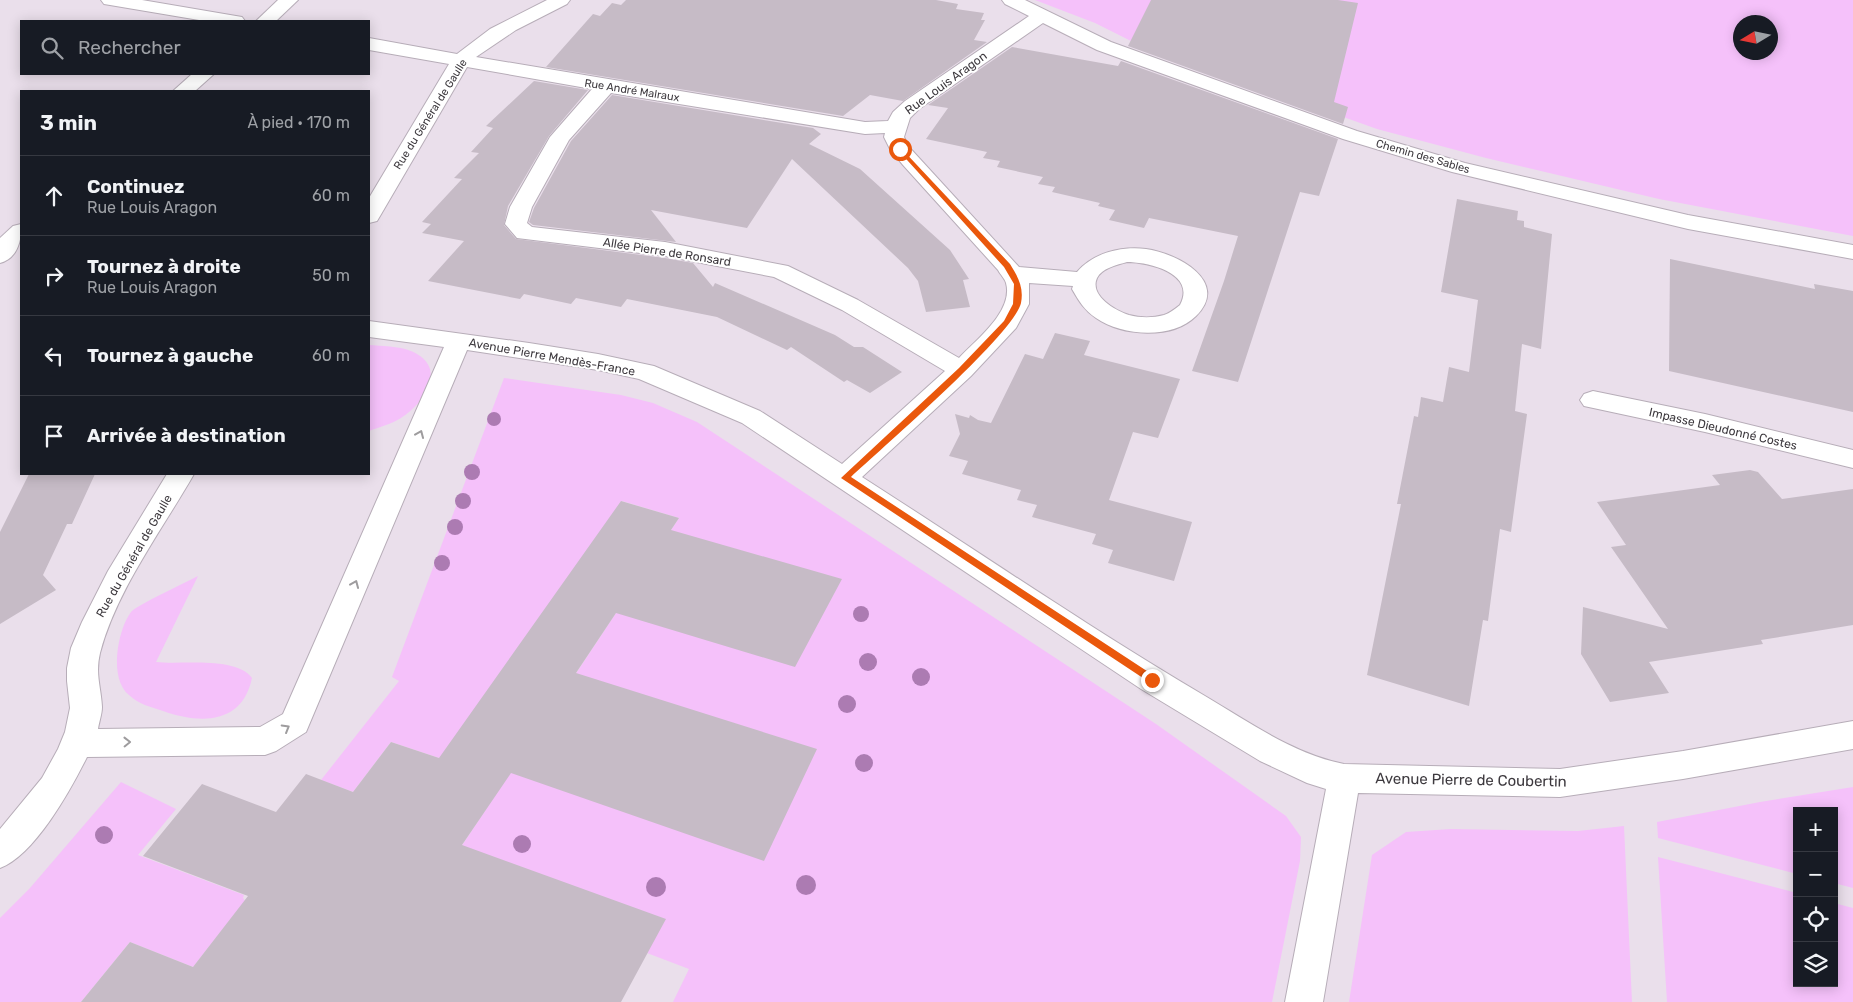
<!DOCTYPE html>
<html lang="fr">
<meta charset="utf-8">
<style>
:root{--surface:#171b24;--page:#20242c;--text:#f1f3f6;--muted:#9ea1a6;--line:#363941}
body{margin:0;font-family:Rubik,sans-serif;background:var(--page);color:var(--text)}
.controls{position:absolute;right:15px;bottom:15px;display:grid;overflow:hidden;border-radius:0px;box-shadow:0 2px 12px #0003}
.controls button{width:45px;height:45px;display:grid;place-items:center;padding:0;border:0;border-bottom:1px solid var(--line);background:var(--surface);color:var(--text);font:25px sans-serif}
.compass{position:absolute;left:1733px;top:15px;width:45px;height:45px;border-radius:50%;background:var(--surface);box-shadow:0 2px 12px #0003;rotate:260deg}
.stop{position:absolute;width:15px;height:15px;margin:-11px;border:4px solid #ea580c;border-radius:50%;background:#fff}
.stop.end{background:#ea580c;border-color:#fff;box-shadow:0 1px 5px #0008}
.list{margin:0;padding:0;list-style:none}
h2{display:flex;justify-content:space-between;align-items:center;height:65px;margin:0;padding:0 20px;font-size:21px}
h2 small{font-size:16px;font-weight:400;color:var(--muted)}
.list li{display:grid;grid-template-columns:32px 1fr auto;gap:15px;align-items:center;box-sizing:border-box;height:80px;padding:0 20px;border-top:1px solid var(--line)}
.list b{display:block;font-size:19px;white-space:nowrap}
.list p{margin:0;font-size:16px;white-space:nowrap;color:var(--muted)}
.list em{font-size:16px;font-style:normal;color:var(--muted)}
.icon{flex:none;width:28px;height:28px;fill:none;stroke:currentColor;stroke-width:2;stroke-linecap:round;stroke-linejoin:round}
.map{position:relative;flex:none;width:1853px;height:1002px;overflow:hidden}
.search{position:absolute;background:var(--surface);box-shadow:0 2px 12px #0003;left:20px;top:20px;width:350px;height:55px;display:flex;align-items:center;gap:12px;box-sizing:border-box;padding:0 18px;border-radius:0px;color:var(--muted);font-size:19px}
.panel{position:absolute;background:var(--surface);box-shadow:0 2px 12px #0003;left:20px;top:90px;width:350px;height:385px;border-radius:0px}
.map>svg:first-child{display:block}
</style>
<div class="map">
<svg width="1853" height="1002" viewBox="0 0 1853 1002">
<rect width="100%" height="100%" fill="#eadfeb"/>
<!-- green -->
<g fill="#f5c1fa" fill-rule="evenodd">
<path d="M1035 0H1853V236L1659 199 1486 158 1377 129 1131 41 1095 23ZM1740 22H1770V52H1740Z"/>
<path d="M369 345C382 346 398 346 411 351 449 367 425 403 401 418 392 424 379 427 369 431Z"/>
<polygon points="504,378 621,395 653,403 697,422 1156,724 1286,816 1301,837 1300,861 1272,1002 673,1002 689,969 647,953 455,856 679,518 622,501 451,762 391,742 353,792 321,780 399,681 392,677"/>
<path d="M198 576 156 662C181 665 236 656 252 678 242 725 200 724 163 711 151 707 138 704 129 695 109 679 117 631 131 612 135 606 187 582 198 576Z"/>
<polygon points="121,782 176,809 138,855 244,895 243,898 245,901 193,967 130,942 81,1002 0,1002 0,918 30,888"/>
<polygon points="1853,787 1853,888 1834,883 1834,811 1797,811 1797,874 1658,838 1657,822 1760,802"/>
<polygon points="1624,826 1632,1002 1349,1002 1372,855 1406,832 1451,829 1578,831"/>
<polygon points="1658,857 1797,893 1797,983 1834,983 1834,903 1853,908 1853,1002 1667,1002"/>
</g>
<!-- building -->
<g fill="#c6bbc6">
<polygon points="626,0 936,0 958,4 956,9 984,13 981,20 985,20 974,40 987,42 903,101 870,95 843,116 546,67 593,14 600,16 612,3 621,5"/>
<polygon points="1151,0 1338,0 1358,3 1334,102 1348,107 1343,124 1128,46"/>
<polygon points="1012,47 1118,66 1121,61 1338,139 1319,196 1300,192 1238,382 1192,371 1224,281 1238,236 1149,218 1144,228 1109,220 1115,210 1098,206 1100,203 1052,192 1055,187 1038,184 1043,177 997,167 1000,161 983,158 987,152 926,139 948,108 928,105"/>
<polygon points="534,81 588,90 549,136 508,206 504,225 516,239 665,258 693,263 713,287 715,283 835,335 854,347 863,347 902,372 870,393 847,380 844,382 791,347 787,350 717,317 627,299 621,307 576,298 571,304 524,294 520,299 428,281 464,241 422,233 431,224 422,222 462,179 454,178 479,153 471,152 493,128 486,126"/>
<polygon points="612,95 813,128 821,134 809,144 860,169 950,250 969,279 963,280 970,307 926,312 918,281 908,268 792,159 747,228 651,210 676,242 533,225 529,222 534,208 571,141"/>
<polygon points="1457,199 1518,211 1517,220 1524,221 1524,227 1552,234 1541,349 1522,344 1515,411 1527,414 1511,532 1500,529 1488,621 1483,620 1469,706 1367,675 1401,504 1397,504 1414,416 1418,417 1421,397 1443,402 1449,367 1469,372 1478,300 1441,292"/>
<polygon points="1670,259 1815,289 1814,284 1853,291 1853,412 1669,371"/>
<polygon points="1055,333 1090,341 1084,355 1180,379 1158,438 1133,432 1109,500 1192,522 1174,581 1108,563 1113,550 1092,544 1096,534 1032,517 1037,505 1017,500 1021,490 962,474 968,461 949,456 960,434 955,414 969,418 970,415 978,420 991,423 1025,354 1043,359"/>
<polygon points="1750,470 1758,472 1782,499 1853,489 1853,625 1761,640 1763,644 1649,662 1669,693 1610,702 1581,654 1583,607 1668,629 1611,547 1626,545 1597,502 1720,485 1712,475"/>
<polygon points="29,474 95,474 72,524 67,524 43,575 56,590 0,624 0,532"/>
<polygon points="621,501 679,518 671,530 842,579 795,667 616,613 576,673 817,749 764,861 511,773 462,845 666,919 621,1002 81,1002 130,942 193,967 248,896 143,856 202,784 276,812 306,774 353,792 391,742 439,758"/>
</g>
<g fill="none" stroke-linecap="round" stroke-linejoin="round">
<!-- minor casing -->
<g stroke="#b7adb8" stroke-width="2">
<g id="minor">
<polygon points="101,0 142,0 236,16 242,17 245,21 205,21 110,5 104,4"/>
<polygon points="278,0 298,0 276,21 256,21"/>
<path d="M547 0H570L567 4 516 30 476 57 865 122 888 121 893 112 905 101 1029 16 1005 4 1002 0H1025L1111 42 1357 131 1465 163 1688 215 1853 245V259L1688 229 1452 172 1343 139 1097 50 1043 23 919 109 910 118 904 137 909 147 1019 267 1077 272C1093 253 1121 246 1146 249 1176 253 1231 281 1196 316 1172 340 1122 336 1096 318 1084 310 1079 301 1072 289L1073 286 1029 283V304L1016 328 971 376 862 477C976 550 1088 627 1205 696 1249 722 1293 754 1344 764L1560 769 1683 751 1853 721V749L1683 779 1560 797 1358 793 1323 1002H1285L1326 789 1307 783 1260 761 1141 689 742 423 639 379 598 370 467 350 306 732 276 751 265 755 87 757C71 789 35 855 0 868V829L42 778 58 749 65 732 70 708 67 681V668L71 648 82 622 108 571 167 474H194C162 530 116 591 100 653 95 674 101 687 102 707 102 714 99 722 98 729L260 727 283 714 444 347 369 337V321L529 343 598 354 654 366 760 411 842 464 945 371 842 310 774 277 665 256 517 238 505 224 510 207 550 137 592 89 467 67 380 216 377 221 369 223V198L449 64 369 50V38L457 54 490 29ZM611 93 865 134 885 133 884 137 890 149 903 165 998 270C1000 274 1005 279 1006 283 1014 311 976 340 959 358L858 300 788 266 665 242 532 227 527 223 532 207 569 140ZM1127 262C1148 262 1197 273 1180 305 1175 309 1170 313 1164 315 1153 318 1140 318 1129 315 1116 311 1089 296 1097 278 1102 268 1117 265 1127 262Z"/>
<polygon points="192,74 214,74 195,91 173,91"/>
<path d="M21 224C22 240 17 259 0 263V238L13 226Z"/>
<polygon points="1593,391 1705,414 1853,450 1853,468 1705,432 1584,406 1580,400 1584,394"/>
</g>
</g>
<!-- minor -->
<use href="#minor" fill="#fff" fill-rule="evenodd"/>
</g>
<!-- trees -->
<g fill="#ac7bb2">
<circle cx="494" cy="419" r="7"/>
<circle cx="472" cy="472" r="8"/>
<circle cx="463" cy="501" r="8"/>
<circle cx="455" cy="527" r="8"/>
<circle cx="442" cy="563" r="8"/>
<circle cx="861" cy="614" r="8"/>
<circle cx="868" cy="662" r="9"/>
<circle cx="921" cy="677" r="9"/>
<circle cx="847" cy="704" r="9"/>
<circle cx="864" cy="763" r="9"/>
<circle cx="104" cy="835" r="9"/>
<circle cx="522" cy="844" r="9"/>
<circle cx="806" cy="885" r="10"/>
<circle cx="656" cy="887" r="10"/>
</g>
<!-- one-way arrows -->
<defs><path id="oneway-chevron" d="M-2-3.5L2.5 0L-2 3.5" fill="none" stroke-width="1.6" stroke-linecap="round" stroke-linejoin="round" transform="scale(1.25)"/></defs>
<g stroke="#9e9c9e">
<use href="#oneway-chevron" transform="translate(420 434) rotate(-67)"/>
<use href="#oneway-chevron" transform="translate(355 584) rotate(-67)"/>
<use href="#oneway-chevron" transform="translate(286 728) rotate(-30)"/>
<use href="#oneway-chevron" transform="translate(127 742) rotate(-1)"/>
</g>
<!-- route -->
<path fill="#ea580c" d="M900 147 1010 264C1018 277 1024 287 1021 303 1014 334 881 449 851 477L1156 677V682H1149L841 478 959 368 1004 321 1013 304 1014 284 1004 267 898 150Z"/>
<g text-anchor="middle" stroke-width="4" stroke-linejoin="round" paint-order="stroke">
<!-- far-street labels -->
<g font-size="11" fill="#3d393e" stroke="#fff">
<text transform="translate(632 90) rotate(9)" y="4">Rue André Malraux</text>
<text transform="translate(430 114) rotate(-58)" y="4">Rue du Général de Gaulle</text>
<text transform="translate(1423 156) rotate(16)" y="4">Chemin des Sables</text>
</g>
<!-- street labels -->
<g font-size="12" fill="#3d393e" stroke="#fff">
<text transform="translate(946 83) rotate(-36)" y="4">Rue Louis Aragon</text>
<text transform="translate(667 252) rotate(9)" y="4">Allée Pierre de Ronsard</text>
<text transform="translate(552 357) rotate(10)" y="4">Avenue Pierre Mendès-France</text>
<text transform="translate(1723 429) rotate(13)" y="4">Impasse Dieudonné Costes</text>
<text transform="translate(134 556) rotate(-60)" y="4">Rue du Général de Gaulle</text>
</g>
<!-- near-street labels -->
<g font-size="15" fill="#3d393e" stroke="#fff">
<text transform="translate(1471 780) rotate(1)" y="5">Avenue Pierre de Coubertin</text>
</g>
</g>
</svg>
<div class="controls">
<button>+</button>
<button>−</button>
<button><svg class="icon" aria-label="locate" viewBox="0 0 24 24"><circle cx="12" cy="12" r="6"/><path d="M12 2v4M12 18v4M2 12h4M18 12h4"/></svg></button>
<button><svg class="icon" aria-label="layers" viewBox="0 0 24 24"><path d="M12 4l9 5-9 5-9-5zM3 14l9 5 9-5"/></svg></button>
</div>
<svg class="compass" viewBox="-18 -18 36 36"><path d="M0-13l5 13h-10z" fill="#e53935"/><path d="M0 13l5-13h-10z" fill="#9ea1a6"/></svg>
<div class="stop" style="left:900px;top:149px"></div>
<div class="stop end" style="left:1152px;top:680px"></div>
<div class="search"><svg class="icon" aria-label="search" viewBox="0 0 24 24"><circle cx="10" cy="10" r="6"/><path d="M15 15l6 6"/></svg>Rechercher</div>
<section class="panel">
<h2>3 min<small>À pied · 170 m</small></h2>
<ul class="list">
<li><svg class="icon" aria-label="ahead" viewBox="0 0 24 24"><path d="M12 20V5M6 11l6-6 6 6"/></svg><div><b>Continuez</b><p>Rue Louis Aragon</p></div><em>60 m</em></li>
<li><svg class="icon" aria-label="right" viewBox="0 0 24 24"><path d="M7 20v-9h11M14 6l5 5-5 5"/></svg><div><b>Tournez à droite</b><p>Rue Louis Aragon</p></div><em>50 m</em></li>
<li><svg class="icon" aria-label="left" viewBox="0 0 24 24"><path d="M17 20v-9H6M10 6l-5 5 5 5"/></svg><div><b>Tournez à gauche</b></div><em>60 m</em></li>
<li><svg class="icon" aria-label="arrive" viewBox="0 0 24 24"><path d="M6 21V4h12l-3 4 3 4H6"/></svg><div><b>Arrivée à destination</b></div></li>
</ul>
</section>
</div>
